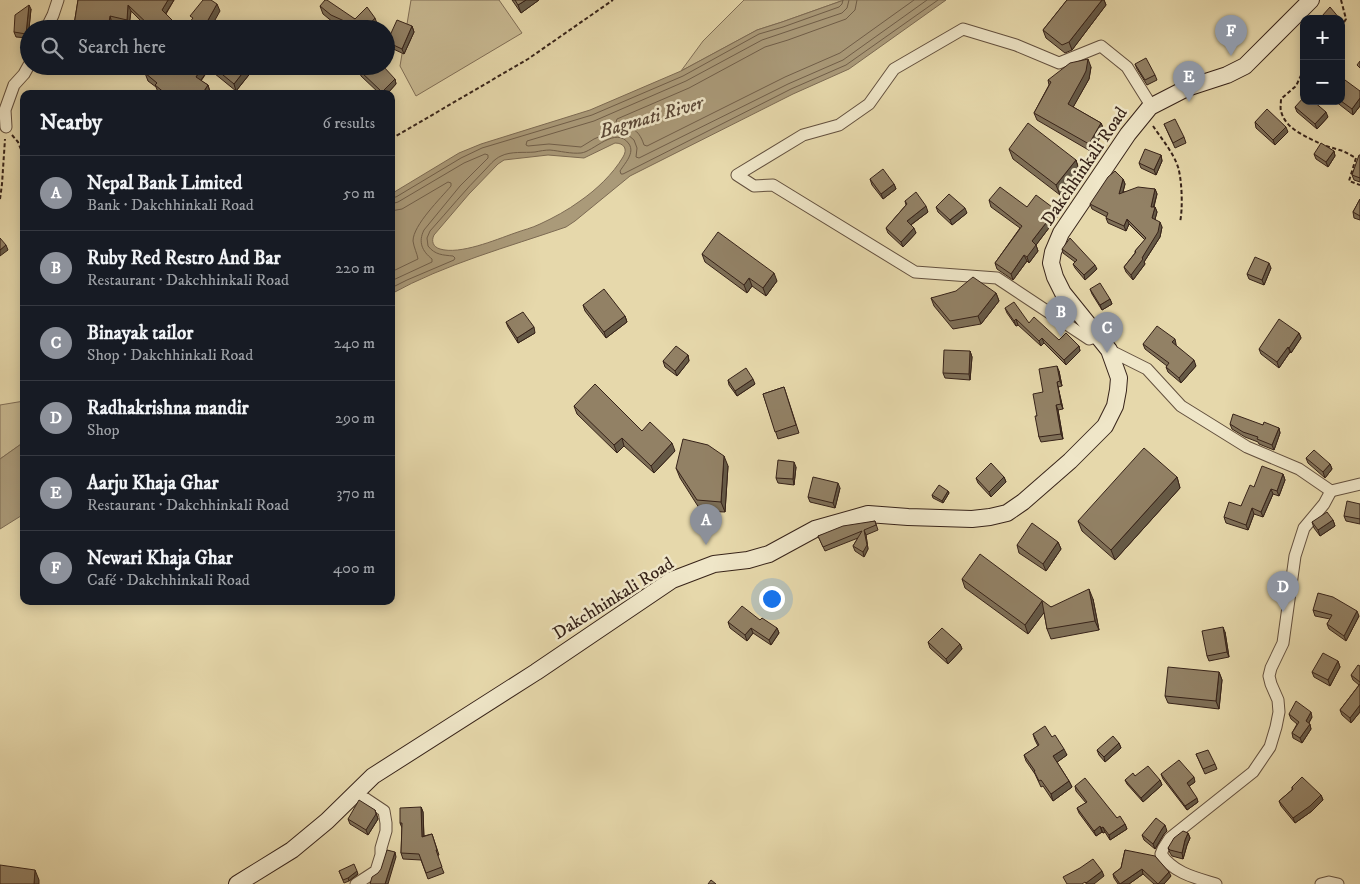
<!DOCTYPE html>
<meta charset="utf-8">
<style>
:root{--surface:#171b24;--page:#20242c;--text:#f1f3f6;--muted:#9ea1a6;--line:#363941;--accent:#8c9099}
body{margin:0;font-family:"IM FELL DW Pica",serif;background:var(--page);color:var(--text)}
.controls{position:absolute;right:15px;top:15px;display:grid;overflow:hidden;border-radius:10px;box-shadow:0 2px 12px #0003}
.controls button{width:45px;height:45px;display:grid;place-items:center;padding:0;border:0;border-bottom:1px solid var(--line);background:var(--surface);color:var(--text);font:25px sans-serif}
.you{position:absolute;left:771px;top:598px;width:18px;height:18px;margin:-12px;border:4px solid #fff;border-radius:50%;background:#1a73e8;box-shadow:0 0 0 8px #1a73e833}
.badge{display:grid;place-items:center;width:32px;height:32px;border-radius:50%;background:var(--accent);color:#fff;font-size:16px;font-weight:700}
.pin{position:absolute;translate:-50% -41px;filter:drop-shadow(0 1px 2px #0008)}
.pin::after{content:'';position:absolute;top:26px;width:18px;height:15px;background:inherit;clip-path:polygon(0 0,100% 0,50% 100%)}
.list{margin:0;padding:0;list-style:none}
h2{display:flex;justify-content:space-between;align-items:center;height:65px;margin:0;padding:0 20px;font-size:21px}
h2 small{font-size:16px;font-weight:400;color:var(--muted)}
.list li{display:grid;grid-template-columns:32px 1fr auto;gap:15px;align-items:center;box-sizing:border-box;height:75px;padding:0 20px;border-top:1px solid var(--line)}
.list b{display:block;font-size:19px;white-space:nowrap}
.list p{margin:0;font-size:16px;white-space:nowrap;color:var(--muted)}
.list em{font-size:16px;font-style:normal;color:var(--muted)}
.icon{flex:none;width:28px;height:28px;fill:none;stroke:currentColor;stroke-width:2;stroke-linecap:round;stroke-linejoin:round}
.map{position:relative;flex:none;width:1360px;height:884px;overflow:hidden}
.search{position:absolute;background:var(--surface);box-shadow:0 2px 12px #0003;left:20px;top:20px;width:375px;height:55px;display:flex;align-items:center;gap:12px;box-sizing:border-box;padding:0 18px;border-radius:28px;color:var(--muted);font-size:19px}
.panel{position:absolute;background:var(--surface);box-shadow:0 2px 12px #0003;left:20px;top:90px;width:375px;height:515px;border-radius:10px}
.map>svg:first-child{display:block}
</style>
<div class="map">
<svg width="1360" height="884" viewBox="0 0 1360 884">
<rect width="100%" height="100%" fill="#e6d8ab"/>
<filter id="stains"><feTurbulence type="fractalNoise" baseFrequency=".004" numOctaves="4"/><feColorMatrix values="0 0 0 0 .2 0 0 0 0 .09 0 0 0 0 .02 0 0 0 .5 -.17"/></filter>
<radialGradient id="worn" r=".72"><stop offset=".6" stop-color="#630" stop-opacity="0"/><stop offset="1" stop-color="#630" stop-opacity=".3"/></radialGradient>
<!-- green -->
<g fill="#c8b992" stroke="#806e56">
<polygon points="411,0 499,0 522,33 416,96 400,66"/>
<polygon points="744,0 844,0 782,22 757,30 681,71 703,41"/>
<polygon points="24,401 24,442 0,459 0,405"/>
</g>
<!-- water -->
<g fill="#aa9a79" stroke="#7c6a53" fill-rule="evenodd">
<path d="M844 0H946L849 69 793 94 630 176 575 221 566 227C508 247 445 264 391 294V194L459 153 481 144 590 110 681 71 757 30 782 22ZM615 143C624 143 628 149 623 157 613 174 596 190 580 201 568 210 553 218 540 224 532 228 523 230 515 233 495 240 460 255 440 249 433 247 431 241 434 235L469 194 498 164 504 160 548 155 584 158Z"/>
<polygon points="24,442 24,514 0,529 0,459"/>
</g>
<g fill="none" stroke-linecap="round" stroke-linejoin="round">
<!-- shore -->
<g stroke="#705e49" stroke-width="1">
<polyline points="849,0 847,8 842,13 762,40 686,81 594,121 527,141 526,145 528,146 549,144 581,147 594,139 610,132 618,131 627,134 634,140 637,148 636,157 639,158 788,84 843,60 927,0"/>
<path d="M857 0 855 10 846 19 788 40 765 47 689 88 617 119 616 122C631 129 638 127 644 145L647 146 785 77 840 53 914 0"/>
<polyline points="391,197 396,197 461,158 482,148 592,115 683,76 759,34 783,27 839,7 842,4 843,0"/>
<path d="M391 204 398 202 464 163 485 154 488 155V158L460 186 424 230C418 242 422 251 432 259V262L391 281"/>
<path d="M391 211 402 209 448 182 451 183V186C441 198 413 225 413 241 414 248 417 253 418 259L391 272"/>
<path d="M391 288 407 280 454 260 455 258 453 256C443 255 435 255 428 246L427 238 430 231C448 211 465 190 484 171 489 166 494 159 501 156 511 151 524 153 535 152 540 151 545 150 550 150 560 151 571 154 581 153 593 152 616 125 629 144 635 153 625 163 620 171L621 174H623L791 89 846 65 938 0"/>
</g>
<!-- minor casing -->
<g stroke="#63503e" stroke-width="13">
<g id="minor">
<polyline points="46,29 53,15 58,0"/>
<polyline points="6,127 5,110 14,85 24,74 29,65"/>
<polyline points="1099,336 1089,339 997,278 915,272 773,185 754,186 737,175 803,135 839,125 869,104 894,69 963,29 1016,45 1059,63 1101,46 1127,67 1152,107"/>
<polyline points="1109,350 1147,369 1181,406 1247,447 1299,469 1331,491 1360,484"/>
<polyline points="354,795 366,799 384,811 386,823 386,831 381,848 381,855 376,871 356,884"/>
<path d="M1216 884C1196 878 1173 873 1161 854L1163 849 1170 838 1253 772 1270 747 1276 727 1279 712 1278 700 1271 684 1269 676 1271 668 1283 643 1295 556 1304 528 1324 504 1331 491"/>
<polyline points="1321,884 1329,882 1338,884"/>
</g>
</g>
<!-- secondary casing -->
<g stroke="#372319" stroke-width="18">
<polyline id="secondary" points="237,884 292,850 327,821 373,776 536,672 672,580 714,564 748,560 769,554 815,529 868,514 908,517 972,519 990,517 1007,513 1023,502 1070,461 1105,426 1115,406 1118,390 1119,378 1109,350 1063,293 1055,277 1051,263 1053,252 1061,233 1128,134 1150,107 1187,88 1227,75 1245,66 1311,0"/>
</g>
<!-- path -->
<g stroke="#372319" stroke-width="2" stroke-dasharray="4 2.5" stroke-linecap="butt">
<polyline points="1341,0 1346,19 1341,27"/>
<path d="M1304 69 1296 86 1281 99C1281 103 1280 108 1281 111 1285 129 1307 137 1321 144"/>
<path d="M1153 126C1161 138 1173 152 1178 167 1182 180 1183 209 1180 222"/>
<polyline points="12,135 18,142 24,157"/>
<polyline points="391,139 528,59 613,0"/>
<polyline points="1326,146 1343,151 1356,158 1349,181 1360,185"/>
<polyline points="0,199 2,184 5,139"/>
</g>
<!-- minor -->
<use href="#minor" stroke="#efe6c8" stroke-width="11"/>
<!-- secondary -->
<use href="#secondary" stroke="#efe6c8" stroke-width="16"/>
</g>
<!-- wall -->
<g fill="#7e6f57" stroke="#372319">
<polygon points="78,0 174,0 166,14 178,29 149,29 131,11 129,26 112,23 111,29 75,29 74,25"/>
<polygon points="512,0 539,0 521,13"/>
<polygon points="1067,0 1104,0 1106,5 1072,50 1065,53 1046,38 1043,30"/>
<polygon points="320,6 355,19 378,26 375,29 347,29 334,23 323,14"/>
<polygon points="31,9 28,38 16,37 14,32"/>
<polygon points="412,26 414,32 404,54 389,47 387,42"/>
<polygon points="1135,64 1155,75 1157,80 1147,85 1137,69"/>
<polygon points="152,66 256,66 236,91 209,69 201,81 208,85 210,92 210,94 160,94 158,92 156,87 148,81 145,73"/>
<polygon points="1091,67 1089,79 1073,107 1101,123 1104,130 1092,152 1037,120 1034,113 1049,85 1048,80"/>
<polygon points="359,70 395,79 396,84 387,94 380,94 361,76"/>
<polygon points="1360,91 1360,106 1353,115 1335,101 1341,101"/>
<polygon points="1295,107 1328,117 1317,129 1297,112"/>
<polygon points="1255,122 1288,132 1275,145 1256,128"/>
<polygon points="1164,124 1184,137 1186,143 1175,148"/>
<polygon points="1009,149 1076,160 1079,170 1060,195 1013,159"/>
<polygon points="1334,151 1335,156 1328,167 1316,159 1314,154"/>
<polygon points="1161,155 1162,161 1156,175 1141,168 1139,163"/>
<polygon points="1360,155 1360,182 1354,180 1352,175"/>
<polygon points="870,179 894,184 896,189 883,199 872,185"/>
<polygon points="1123,179 1125,184 1123,192 1155,189 1157,194 1154,207 1155,207 1157,212 1155,219 1162,227 1160,237 1144,262 1145,264 1133,280 1126,272 1124,267 1135,253 1135,251 1145,240 1129,224 1126,231 1108,223 1106,218 1107,217 1092,209 1090,204"/>
<polygon points="1360,199 1360,220 1354,218 1353,212"/>
<polygon points="989,200 1027,207 1058,216 1036,245 1038,251 1029,263 1027,261 1013,280 997,269 995,263 1020,228 991,207"/>
<polygon points="905,201 928,212 911,225 916,233 903,247 888,233 886,228 906,205"/>
<polygon points="936,207 967,213 952,225 938,212"/>
<polygon points="1062,249 1097,269 1085,280 1075,268 1073,264 1075,262 1063,253"/>
<polygon points="702,254 777,281 766,296 752,286 747,293 705,262"/>
<polygon points="1271,268 1264,285 1249,279 1247,274"/>
<polygon points="1090,289 1110,299 1112,304 1102,310 1092,294"/>
<polygon points="996,293 999,301 981,324 953,329 934,306 931,298"/>
<polygon points="583,305 625,316 627,322 606,338 585,311"/>
<polygon points="1005,308 1029,323 1059,340 1079,346 1080,351 1066,365 1044,343 1041,346 1018,325 1016,326 1007,313"/>
<polygon points="506,322 535,333 518,343 508,327"/>
<polygon points="1299,333 1301,338 1291,353 1290,352 1279,368 1261,354 1259,349"/>
<polygon points="1143,344 1176,344 1176,345 1196,366 1181,383 1168,372 1166,367 1167,366 1145,349"/>
<polygon points="970,351 972,357 970,380 945,378 943,373"/>
<polygon points="688,355 689,361 677,376 665,367 663,361"/>
<polygon points="1059,371 1062,386 1058,387 1063,409 1058,410 1063,439 1041,442 1039,437 1037,416 1043,392"/>
<polygon points="728,380 755,384 737,396 729,385"/>
<polygon points="784,387 799,433 778,439 763,394"/>
<polygon points="574,406 642,431 675,451 654,473 624,446 617,453 577,414"/>
<polygon points="1230,424 1263,425 1279,428 1280,433 1274,450 1259,444 1258,442 1245,437 1232,429"/>
<polygon points="1306,458 1330,464 1332,469 1325,478 1308,463"/>
<polygon points="728,466 725,512 701,511 680,478 676,468"/>
<polygon points="796,467 794,485 778,483 776,478"/>
<polygon points="1283,474 1285,480 1279,496 1273,494 1263,517 1254,514 1248,530 1226,523 1224,517 1241,506 1254,487"/>
<polygon points="1004,477 1006,482 991,497 978,483 976,478"/>
<polygon points="1177,477 1180,488 1115,560 1082,531 1078,521"/>
<polygon points="840,488 835,508 810,502 808,497"/>
<polygon points="948,491 949,493 943,503 933,498 932,495"/>
<polygon points="1360,504 1360,524 1346,521 1344,516"/>
<polygon points="1333,520 1335,526 1320,536 1314,528 1312,522"/>
<polygon points="875,521 878,530 866,535 868,549 864,557 855,551 853,546 858,538 825,551 818,536"/>
<polygon points="1058,542 1061,549 1046,571 1019,553 1017,545"/>
<polygon points="962,579 1051,607 1093,599 1099,630 1051,639 1047,629 1044,612 1028,634 965,588"/>
<polygon points="1313,610 1359,616 1346,641 1329,629 1327,624 1330,619 1315,616"/>
<polygon points="728,622 777,628 779,633 771,645 753,633 747,641 730,628"/>
<polygon points="1225,632 1229,657 1209,661 1207,656"/>
<polygon points="928,642 960,644 962,649 948,664 930,648"/>
<polygon points="1338,661 1340,667 1330,686 1314,677 1312,672"/>
<polygon points="1360,666 1360,712 1351,723 1342,715 1340,710 1359,685 1353,680 1351,675"/>
<polygon points="1219,672 1222,680 1219,709 1168,703 1165,696"/>
<polygon points="1289,714 1312,717 1309,723 1311,729 1302,743 1293,738 1292,733 1297,724 1291,719"/>
<polygon points="1033,734 1052,737 1067,755 1057,762 1069,781 1072,787 1053,801 1043,786 1041,787 1035,774 1026,761 1024,755 1038,746 1035,740"/>
<polygon points="1119,743 1121,748 1105,762 1099,755 1097,750"/>
<polygon points="1196,754 1215,764 1217,769 1205,774"/>
<polygon points="1161,774 1195,782 1189,786 1198,802 1187,810 1163,779"/>
<polygon points="1135,776 1160,780 1162,785 1143,802 1127,784 1125,780"/>
<polygon points="1075,786 1125,824 1127,829 1110,840 1105,832 1103,833 1102,832 1096,836 1079,813 1077,808 1086,803 1076,791"/>
<polygon points="1292,787 1321,795 1323,800 1312,811 1295,823 1281,806 1279,801 1292,790"/>
<polygon points="421,807 423,812 424,836 432,834 439,855 437,856 444,873 428,879 421,860 403,859 401,853 402,828 400,823"/>
<polygon points="375,810 378,819 368,835 350,824 348,819"/>
<polygon points="1167,831 1164,834 1155,849 1144,840 1142,835"/>
<polygon points="1188,833 1190,838 1187,845 1183,859 1172,856 1170,853 1168,848"/>
<polygon points="1125,850 1171,876 1164,884 1154,884 1143,874 1129,884 1118,884 1114,878 1113,874 1121,868"/>
<polygon points="339,871 358,874 349,881 344,883"/>
</g>
<!-- shaded-wall -->
<g fill="#665a47" stroke="#372319">
<polygon points="168,0 174,0 164,16 162,10"/>
<polygon points="526,0 539,0 521,13 518,5"/>
<polygon points="1102,0 1104,0 1106,5 1072,50 1069,42"/>
<polygon points="217,4 220,11 210,29 203,29"/>
<polygon points="29,5 31,9 28,38 26,34"/>
<polygon points="128,5 131,11 129,26 127,20"/>
<polygon points="110,16 112,23 111,29 108,29"/>
<polygon points="375,18 378,26 375,29 365,29"/>
<polygon points="176,24 178,29 170,29"/>
<polygon points="412,26 414,32 404,54 402,49"/>
<polygon points="1088,59 1091,67 1089,79 1071,111 1068,104"/>
<polygon points="203,66 208,66 209,69 198,84 196,77"/>
<polygon points="248,66 256,66 236,91 234,84"/>
<polygon points="395,79 396,84 387,94 382,94 382,92"/>
<polygon points="208,85 210,92 210,94 202,94"/>
<polygon points="1360,98 1360,106 1353,115 1352,109"/>
<polygon points="1326,112 1328,117 1317,129 1315,124"/>
<polygon points="1101,123 1104,130 1092,152 1089,144"/>
<polygon points="1286,127 1288,132 1275,145 1273,140"/>
<polygon points="1334,151 1335,156 1328,167 1326,162"/>
<polygon points="1161,155 1162,161 1156,175 1154,170"/>
<polygon points="1076,160 1079,170 1060,195 1056,185"/>
<polygon points="1123,179 1125,184 1121,199 1119,194"/>
<polygon points="894,184 896,189 883,199 881,194"/>
<polygon points="1155,189 1157,194 1152,212 1151,207"/>
<polygon points="926,206 928,212 909,226 907,221"/>
<polygon points="1155,207 1157,212 1154,223 1152,218"/>
<polygon points="965,208 967,213 952,225 950,220"/>
<polygon points="1056,210 1058,216 1036,245 1038,251 1029,263 1027,257 1032,241"/>
<polygon points="1127,219 1129,224 1126,231 1124,226"/>
<polygon points="1160,222 1162,227 1160,237 1144,262 1145,264 1133,280 1131,275 1142,258"/>
<polygon points="914,228 916,233 903,247 901,242"/>
<polygon points="6,245 8,250 0,256 0,250"/>
<polygon points="1024,255 1027,261 1013,280 1011,274"/>
<polygon points="1269,263 1271,268 1264,285 1262,280"/>
<polygon points="1095,265 1097,269 1085,280 1084,275"/>
<polygon points="774,273 777,281 766,296 763,288"/>
<polygon points="749,278 752,286 747,293 744,285"/>
<polygon points="996,293 999,301 981,324 978,316"/>
<polygon points="1110,299 1112,304 1102,310 1100,305"/>
<polygon points="625,316 627,322 606,338 604,332"/>
<polygon points="1016,319 1018,325 1016,326 1014,321"/>
<polygon points="534,327 535,333 518,343 517,338"/>
<polygon points="1299,333 1301,338 1291,353 1289,348"/>
<polygon points="1042,338 1044,343 1041,346 1039,341"/>
<polygon points="1175,339 1176,344 1174,348 1172,342"/>
<polygon points="1079,346 1080,351 1066,365 1064,360"/>
<polygon points="1288,347 1290,352 1279,368 1277,362"/>
<polygon points="970,351 972,357 970,380 969,374"/>
<polygon points="688,355 689,361 677,376 675,371"/>
<polygon points="1194,360 1196,366 1181,383 1179,378"/>
<polygon points="1057,366 1059,371 1062,386 1060,381"/>
<polygon points="753,379 755,384 737,396 735,391"/>
<polygon points="1057,382 1058,387 1063,409 1061,404"/>
<polygon points="1056,405 1058,410 1063,439 1061,434"/>
<polygon points="1279,428 1280,433 1274,450 1272,445"/>
<polygon points="622,438 624,446 617,453 614,445"/>
<polygon points="672,443 675,451 654,473 651,466"/>
<polygon points="724,456 728,466 725,512 721,502"/>
<polygon points="794,462 796,467 794,485 793,479"/>
<polygon points="1330,464 1332,469 1325,478 1323,472"/>
<polygon points="1283,474 1285,480 1279,496 1277,491"/>
<polygon points="1004,477 1006,482 991,497 989,492"/>
<polygon points="1177,477 1180,488 1115,560 1111,550"/>
<polygon points="838,483 840,488 835,508 833,503"/>
<polygon points="1271,489 1273,494 1263,517 1261,512"/>
<polygon points="948,491 949,493 943,503 942,501"/>
<polygon points="1252,508 1254,514 1248,530 1246,525"/>
<polygon points="1333,520 1335,526 1320,536 1318,530"/>
<polygon points="864,530 866,535 868,549 864,557 863,552"/>
<polygon points="1058,542 1061,549 1046,571 1043,564"/>
<polygon points="1089,589 1093,599 1099,630 1095,621"/>
<polygon points="1042,601 1046,610 1028,634 1025,625"/>
<polygon points="1357,611 1359,616 1346,641 1344,636"/>
<polygon points="1223,627 1225,632 1229,657 1227,652"/>
<polygon points="751,628 753,633 747,641 745,635"/>
<polygon points="777,628 779,633 771,645 769,640"/>
<polygon points="960,644 962,649 948,664 946,659"/>
<polygon points="1338,661 1340,667 1330,686 1328,680"/>
<polygon points="1219,672 1222,680 1219,709 1216,701"/>
<polygon points="1360,705 1360,712 1351,723 1350,718"/>
<polygon points="1311,712 1312,717 1307,726 1306,721"/>
<polygon points="1310,724 1311,729 1302,743 1300,738"/>
<polygon points="1119,743 1121,748 1105,762 1104,757"/>
<polygon points="1064,749 1067,755 1056,763 1053,756"/>
<polygon points="1194,777 1195,782 1188,787 1187,783"/>
<polygon points="1160,780 1162,785 1143,802 1141,798"/>
<polygon points="1069,781 1072,787 1053,801 1051,794"/>
<polygon points="1321,795 1323,800 1312,811 1295,823 1293,818"/>
<polygon points="1197,798 1198,802 1187,810 1185,806"/>
<polygon points="421,807 423,812 424,842 422,837"/>
<polygon points="375,810 378,819 368,835 366,830"/>
<polygon points="1125,824 1127,829 1110,840 1109,835"/>
<polygon points="1165,825 1167,831 1164,834 1155,849 1153,844 1162,829"/>
<polygon points="1100,826 1102,832 1096,836 1094,831"/>
<polygon points="1103,827 1105,832 1103,833 1101,828"/>
<polygon points="1188,833 1190,838 1187,845 1183,859 1182,853 1185,840"/>
<polygon points="395,852 396,857 388,884 385,884"/>
<polygon points="1142,869 1143,874 1129,884 1120,884"/>
<polygon points="35,870 39,880 39,884 34,884"/>
<polygon points="357,871 358,874 349,881 348,878"/>
<polygon points="1102,871 1104,876 1094,884 1086,884 1086,883"/>
<polygon points="1169,872 1171,876 1164,884 1158,884"/>
</g>
<!-- building -->
<g fill="#928165" stroke="#372319">
<polygon points="78,0 168,0 162,10 176,24 170,29 151,29 152,28 128,5 127,20 110,16 108,29 94,29 74,25"/>
<polygon points="203,0 211,0 217,4 203,29 184,29 193,18 190,16"/>
<polygon points="325,0 327,0 355,19 367,7 375,18 365,29 362,29 331,15 320,6"/>
<polygon points="515,0 526,0 518,5"/>
<polygon points="1067,0 1102,0 1069,42 1062,45 1043,30"/>
<polygon points="29,5 26,34 14,32 15,15"/>
<polygon points="1330,7 1340,19 1323,19 1324,18 1322,16"/>
<polygon points="397,20 412,26 402,49 387,42"/>
<polygon points="1146,58 1155,75 1145,80 1135,64"/>
<polygon points="1088,59 1086,71 1083,77 1068,104 1101,123 1089,144 1034,113 1051,82 1048,80 1070,63"/>
<polygon points="1360,61 1360,68 1357,65"/>
<polygon points="152,66 203,66 196,77 208,85 202,94 166,94 155,85 157,83 145,73"/>
<polygon points="212,66 248,66 234,84"/>
<polygon points="364,66 383,66 395,79 382,92 359,70"/>
<polygon points="1345,80 1360,91 1360,98 1352,109 1341,101 1341,86"/>
<polygon points="1304,97 1304,101 1313,101 1326,112 1315,124 1295,107"/>
<polygon points="1267,109 1286,127 1273,140 1255,122"/>
<polygon points="1175,119 1184,137 1173,143 1164,124"/>
<polygon points="1028,123 1076,160 1056,185 1009,149"/>
<polygon points="1321,143 1334,151 1326,162 1314,154"/>
<polygon points="1145,149 1161,155 1154,170 1139,163"/>
<polygon points="1359,155 1360,155 1360,178 1352,175"/>
<polygon points="883,169 894,184 881,194 870,179"/>
<polygon points="1115,171 1123,179 1119,194 1138,187 1155,189 1151,207 1155,207 1152,218 1160,222 1158,232 1142,258 1143,259 1131,275 1124,267 1136,252 1135,251 1146,238 1127,219 1124,226 1106,218 1108,213 1090,204 1108,177"/>
<polygon points="1000,187 1027,207 1036,195 1056,210 1032,241 1036,245 1027,257 1024,255 1011,274 995,263 1022,226 989,200"/>
<polygon points="916,192 926,206 907,221 914,228 901,242 886,228 907,204 905,201"/>
<polygon points="949,194 965,208 950,220 936,207"/>
<polygon points="1360,199 1360,216 1353,212"/>
<polygon points="718,232 774,273 763,288 749,278 744,285 702,254"/>
<polygon points="0,238 6,245 0,250"/>
<polygon points="1070,238 1095,265 1084,275 1073,264 1077,260 1062,249"/>
<polygon points="1255,257 1269,263 1262,280 1247,274"/>
<polygon points="973,277 996,293 978,316 950,321 931,298 956,291"/>
<polygon points="1100,283 1110,299 1100,305 1090,289"/>
<polygon points="604,289 625,316 604,332 583,305"/>
<polygon points="1014,302 1029,323 1034,317 1059,340 1066,333 1079,346 1064,360 1042,338 1039,341 1016,319 1014,321 1005,308"/>
<polygon points="523,312 534,327 517,338 506,322"/>
<polygon points="1279,319 1299,333 1289,348 1288,347 1277,362 1259,349"/>
<polygon points="1157,326 1175,339 1172,342 1194,360 1179,378 1166,367 1169,363 1143,344"/>
<polygon points="676,346 688,355 675,371 663,361"/>
<polygon points="944,350 970,351 969,374 943,373"/>
<polygon points="1057,366 1060,381 1057,382 1061,404 1056,405 1061,434 1039,437 1035,416 1037,416 1033,394 1043,392 1039,369"/>
<polygon points="746,368 753,379 735,391 728,380"/>
<polygon points="595,384 642,431 650,422 672,443 651,466 622,438 614,445 574,406"/>
<polygon points="784,387 796,425 775,432 763,394"/>
<polygon points="1233,414 1263,425 1264,422 1279,428 1272,445 1257,439 1258,437 1243,432 1230,424"/>
<polygon points="683,439 708,445 724,456 721,502 697,500 676,468"/>
<polygon points="1144,448 1177,477 1111,550 1078,521"/>
<polygon points="1314,450 1330,464 1323,472 1306,458"/>
<polygon points="778,460 794,462 793,479 776,478"/>
<polygon points="991,463 1004,477 989,492 976,478"/>
<polygon points="1262,466 1283,474 1277,491 1271,489 1261,512 1252,508 1246,525 1224,517 1229,502 1241,506 1250,485 1254,487"/>
<polygon points="813,477 838,483 833,503 808,497"/>
<polygon points="939,485 948,491 942,501 932,495"/>
<polygon points="1347,501 1360,504 1360,519 1344,516"/>
<polygon points="1327,512 1333,520 1318,530 1312,522"/>
<polygon points="875,521 876,525 864,530 867,545 863,552 853,546 862,531 823,547 818,536 843,526"/>
<polygon points="1032,523 1058,542 1043,564 1017,545"/>
<polygon points="980,554 1051,607 1089,589 1095,621 1047,629 1042,601 1025,625 962,579"/>
<polygon points="1318,593 1333,597 1357,611 1344,636 1327,624 1332,615 1313,610"/>
<polygon points="742,606 760,620 762,618 777,628 769,640 751,628 745,635 728,622"/>
<polygon points="1223,627 1227,652 1207,656 1202,631"/>
<polygon points="942,628 960,644 946,659 928,642"/>
<polygon points="1323,653 1338,661 1328,680 1312,672"/>
<polygon points="1358,665 1360,666 1360,682 1351,675"/>
<polygon points="1168,667 1219,672 1216,701 1165,696"/>
<polygon points="1360,684 1360,705 1350,718 1340,710"/>
<polygon points="1296,701 1311,712 1306,721 1310,724 1300,738 1292,733 1299,722 1289,714"/>
<polygon points="1045,726 1052,737 1055,735 1064,749 1053,756 1069,781 1051,794 1041,780 1039,781 1034,771 1035,771 1024,755 1039,745 1033,734"/>
<polygon points="1113,736 1119,743 1104,757 1097,750"/>
<polygon points="1208,750 1215,764 1203,769 1196,754"/>
<polygon points="1179,760 1194,777 1187,783 1197,798 1185,806 1161,774"/>
<polygon points="1148,766 1160,780 1141,798 1125,780 1133,773 1135,776"/>
<polygon points="1302,777 1321,795 1310,806 1293,818 1279,801 1293,789 1292,787"/>
<polygon points="1085,778 1117,818 1120,816 1125,824 1109,835 1103,827 1101,828 1100,826 1094,831 1077,808 1087,802 1075,786"/>
<polygon points="359,800 375,810 376,814 366,830 348,819"/>
<polygon points="421,807 422,837 432,834 437,850 436,850 442,867 426,873 419,854 401,853 402,823 400,823 400,808"/>
<polygon points="1156,818 1165,825 1162,829 1153,844 1142,835"/>
<polygon points="1183,831 1188,833 1185,840 1182,853 1170,850 1168,848 1174,838"/>
<polygon points="387,850 395,852 385,884 370,884 372,877 378,873 381,869"/>
<polygon points="1125,850 1155,856 1169,872 1158,884 1142,869 1120,884 1113,874 1121,868"/>
<polygon points="1093,859 1102,871 1086,883 1085,882 1082,884 1067,884 1063,877 1080,868"/>
<polygon points="354,864 357,871 348,878 343,880 339,871"/>
<polygon points="0,865 35,870 34,884 0,884"/>
<polygon points="711,880 716,884 708,884"/>
</g>
<g text-anchor="middle" stroke-width="5" stroke-linejoin="round" paint-order="stroke">
<!-- street labels -->
<g font-size="18" fill="#372319" stroke="#efe6c8">
<text transform="translate(1084 166) rotate(-56)" y="6">Dakchhinkali Road</text>
<text transform="translate(613 598) rotate(-32)" y="6">Dakchhinkali Road</text>
</g>
<!-- water labels -->
<g font-size="19" font-style="italic" fill="#5a4736" stroke="#efe6c8">
<text transform="translate(651 116) rotate(-16)" y="7">Bagmati River</text>
</g>
</g>
<rect width="100%" height="100%" filter="url(#stains)"/>
<rect width="100%" height="100%" fill="url(#worn)"/>
</svg>
<div class="controls">
<button>+</button>
<button>−</button>
</div>
<div class="you"></div>
<div class="pin badge" style="left:706px;top:545px">A</div>
<div class="pin badge" style="left:1061px;top:337px">B</div>
<div class="pin badge" style="left:1107px;top:353px">C</div>
<div class="pin badge" style="left:1283px;top:612px">D</div>
<div class="pin badge" style="left:1189px;top:102px">E</div>
<div class="pin badge" style="left:1231px;top:56px">F</div>
<div class="search"><svg class="icon" aria-label="search" viewBox="0 0 24 24"><circle cx="10" cy="10" r="6"/><path d="M15 15l6 6"/></svg>Search here</div>
<section class="panel">
<h2>Nearby<small>6 results</small></h2>
<ul class="list">
<li><span class="badge">A</span><div><b>Nepal Bank Limited</b><p>Bank · Dakchhinkali Road</p></div><em>50 m</em></li>
<li><span class="badge">B</span><div><b>Ruby Red Restro And Bar</b><p>Restaurant · Dakchhinkali Road</p></div><em>220 m</em></li>
<li><span class="badge">C</span><div><b>Binayak tailor</b><p>Shop · Dakchhinkali Road</p></div><em>240 m</em></li>
<li><span class="badge">D</span><div><b>Radhakrishna mandir</b><p>Shop</p></div><em>290 m</em></li>
<li><span class="badge">E</span><div><b>Aarju Khaja Ghar</b><p>Restaurant · Dakchhinkali Road</p></div><em>370 m</em></li>
<li><span class="badge">F</span><div><b>Newari Khaja Ghar</b><p>Café · Dakchhinkali Road</p></div><em>400 m</em></li>
</ul>
</section>
</div>
